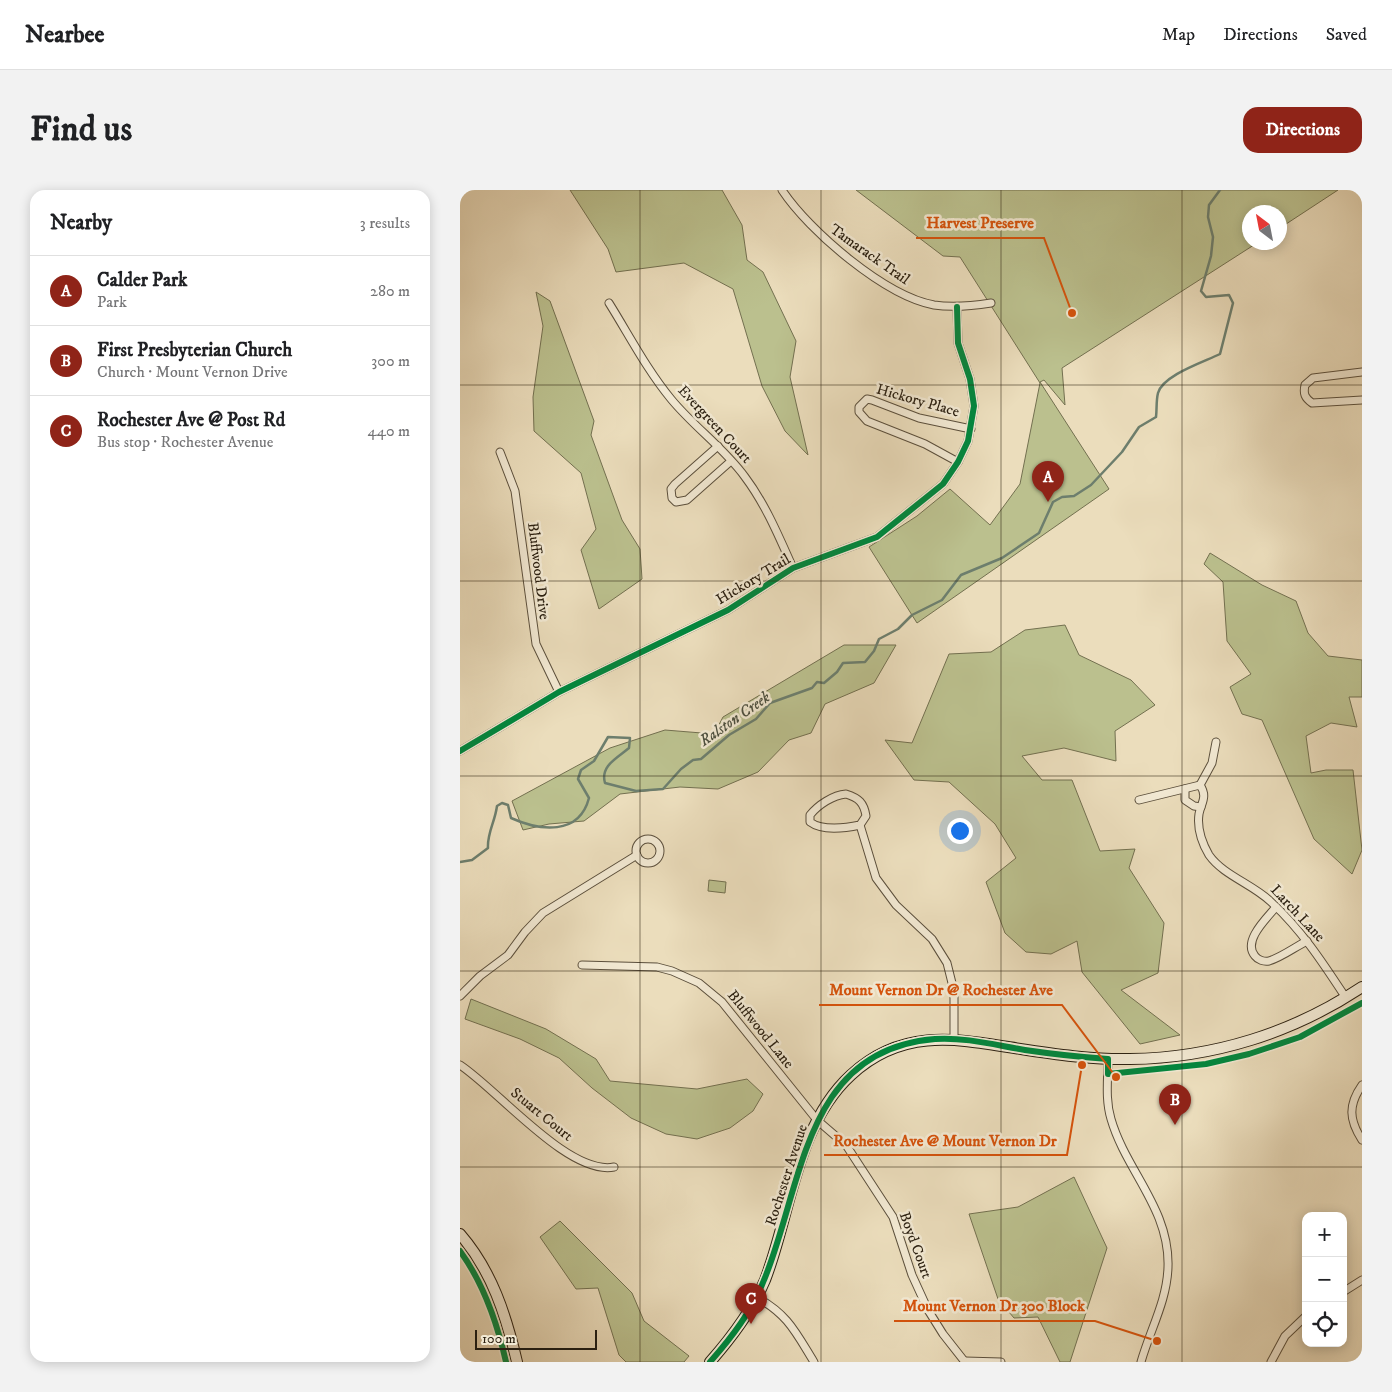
<!DOCTYPE html>
<meta charset="utf-8">
<style>
:root{--surface:#fff;--page:#f2f2f2;--text:#202124;--muted:#757577;--line:#e0e0e0;--accent:#8f2418}
body{margin:0;font-family:"IM FELL DW Pica",serif;background:var(--page);color:var(--text)}
.controls{position:absolute;right:15px;bottom:15px;display:grid;overflow:hidden;border-radius:10px;box-shadow:0 2px 12px #0003}
.controls button{width:45px;height:45px;display:grid;place-items:center;padding:0;border:0;border-bottom:1px solid var(--line);background:var(--surface);color:var(--text);font:25px sans-serif}
.compass{position:absolute;left:782px;top:15px;width:45px;height:45px;border-radius:50%;background:var(--surface);box-shadow:0 2px 12px #0003;rotate:328deg}
.scale{position:absolute;left:15px;bottom:12px;width:122px;box-sizing:border-box;padding-left:5px;border:2px solid #2b2011;border-top:0;font-size:14px;line-height:18px;white-space:nowrap;color:#2b2011;-webkit-text-stroke:4px #f2e9d3;paint-order:stroke}
.you{position:absolute;left:499px;top:640px;width:18px;height:18px;margin:-12px;border:4px solid #fff;border-radius:50%;background:#1a73e8;box-shadow:0 0 0 8px #1a73e833}
.badge{display:grid;place-items:center;width:32px;height:32px;border-radius:50%;background:var(--accent);color:#fff;font-size:16px;font-weight:700}
.pin{position:absolute;translate:-50% -41px;filter:drop-shadow(0 1px 2px #0008)}
.pin::after{content:'';position:absolute;top:26px;width:18px;height:15px;background:inherit;clip-path:polygon(0 0,100% 0,50% 100%)}
.list{margin:0;padding:0;list-style:none}
h2{display:flex;justify-content:space-between;align-items:center;height:65px;margin:0;padding:0 20px;font-size:21px}
h2 small{font-size:16px;font-weight:400;color:var(--muted)}
.list li{display:grid;grid-template-columns:32px 1fr auto;gap:15px;align-items:center;box-sizing:border-box;height:70px;padding:0 20px;border-top:1px solid var(--line)}
.list b{display:block;font-size:19px;white-space:nowrap}
.list p{margin:0;font-size:16px;white-space:nowrap;color:var(--muted)}
.list em{font-size:16px;font-style:normal;color:var(--muted)}
.icon{flex:none;width:28px;height:28px;fill:none;stroke:currentColor;stroke-width:2;stroke-linecap:round;stroke-linejoin:round}
.map{position:relative;flex:none;width:902px;height:1172px;overflow:hidden;border-radius:15px}
header{display:flex;align-items:center;gap:30px;box-sizing:border-box;height:70px;padding:0 25px;background:var(--surface);border-bottom:1px solid var(--line)}
header strong{font-size:24px}
nav{display:flex;gap:28px;margin-inline-start:auto;font-size:18px}
.intro{display:flex;align-items:center;justify-content:space-between;box-sizing:border-box;height:120px;padding:0 30px}
h1{margin:0;font-size:35px}
.button{padding:12px 22px;border-radius:15px;background:var(--accent);color:#fff;font-size:18px;font-weight:700}
main{display:flex;gap:30px;padding:0 30px}
aside{flex:1;background:var(--surface);border-radius:15px;box-shadow:0 2px 12px #0003}
.map>svg:first-child{display:block}
</style>
<header>
<strong>Nearbee</strong>
<nav><a>Map</a><a>Directions</a><a>Saved</a></nav>
</header>
<div class="intro"><h1>Find us</h1><a class="button">Directions</a></div>
<main>
<aside>
<h2>Nearby<small>3 results</small></h2>
<ul class="list">
<li><span class="badge">A</span><div><b>Calder Park</b><p>Park</p></div><em>280 m</em></li>
<li><span class="badge">B</span><div><b>First Presbyterian Church</b><p>Church · Mount Vernon Drive</p></div><em>300 m</em></li>
<li><span class="badge">C</span><div><b>Rochester Ave @ Post Rd</b><p>Bus stop · Rochester Avenue</p></div><em>440 m</em></li>
</ul>
</aside>
<div class="map">
<svg width="902" height="1172" viewBox="0 0 902 1172">
<rect width="100%" height="100%" fill="#ebddbc"/>
<filter id="stains"><feTurbulence type="fractalNoise" baseFrequency=".004" numOctaves="4"/><feColorMatrix values="0 0 0 0 .2 0 0 0 0 .09 0 0 0 0 .02 0 0 0 .5 -.17"/></filter>
<radialGradient id="worn" r=".72"><stop offset=".6" stop-color="#630" stop-opacity="0"/><stop offset="1" stop-color="#630" stop-opacity=".3"/></radialGradient>
<!-- green -->
<g fill="#bbc08e" stroke="#737050">
<polygon points="110,0 262,0 282,35 287,70 303,82 336,151 330,187 348,265 325,241 302,196 273,99 224,73 156,82 148,59"/>
<polygon points="396,0 878,0 820,38 819,22 789,22 789,52 797,53 602,178 605,215 584,190 580,192 649,299 457,433 409,357 457,326 490,299 530,335 560,294 580,193 500,67 483,66"/>
<polygon points="76,102 90,111 134,231 131,245 162,330 180,359 182,389 139,419 121,360 136,339 121,283 74,241 73,207 83,136"/>
<polygon points="750,363 802,395 836,411 848,443 868,466 902,470 902,507 889,507 897,537 871,533 846,546 851,583 866,580 893,580 902,660 892,684 854,649 802,530 782,524 770,497 791,484 767,451 763,392 744,374"/>
<polygon points="605,435 619,465 671,490 695,515 655,541 656,571 604,558 562,566 582,590 612,590 640,661 675,659 669,678 704,733 698,783 661,800 720,845 680,854 622,782 617,751 591,764 566,762 545,743 526,692 556,668 535,634 489,592 454,590 425,550 452,553 489,464 531,462 565,440"/>
<polygon points="384,455 436,455 414,493 365,514 351,543 329,550 298,582 258,599 220,597 160,604 124,631 89,634 63,640 52,611 150,558 205,540 254,544 263,527"/>
<polygon points="249,690 266,692 265,703 248,701"/>
<polygon points="11,809 86,839 136,869 150,891 237,899 287,889 303,904 293,921 270,938 237,949 206,944 171,928 132,898 99,868 60,849 5,829"/>
<polygon points="614,987 647,1058 610,1172 600,1172 578,1127 554,1128 538,1109 509,1024 558,1017"/>
<polygon points="100,1031 172,1103 184,1131 229,1166 224,1172 166,1172 159,1165 138,1098 116,1099 80,1047"/>
</g>
<g fill="none" stroke-linecap="round" stroke-linejoin="round">
<!-- stream -->
<path stroke="#6d7e6d" stroke-width="2.5" d="M0 672 12 670 28 658C27 643 35 632 37 616L42 613 48 615 51 628C80 641 119 646 129 608L118 589 121 580 134 571 148 547 170 548 169 558C157 568 140 576 145 593L176 601 203 599 221 579 233 570 241 569 269 545 296 529 310 513 352 498 357 492 364 493 377 482 383 473 405 472 414 461 419 449 438 439 452 425 482 410 501 385 542 368 579 343 593 312 602 307 614 306 631 295 662 262 679 237 696 227C697 219 696 211 698 203 703 185 744 172 760 164L773 113 769 105 746 107 741 101 751 66 753 47 748 27 749 15 760 0"/>
<!-- street casing -->
<g stroke="#5b4f3c" stroke-width="9">
<g id="street">
<path d="M322 0C349 41 425 106 474 115 493 118 512 116 531 113"/>
<path d="M149 113C169 145 187 180 211 209 234 237 264 258 285 287 306 315 319 347 333 378"/>
<path d="M902 182 853 188 845 195C843 204 845 208 852 213L902 210"/>
<polyline points="258,256 215,294 211,299 212,308 216,312 227,310 271,271"/>
<polyline points="40,262 55,301 76,454 99,502"/>
<polyline points="498,272 465,254 407,231 399,222 399,217 407,209 412,210 459,228 511,239"/>
<path d="M756 552 752 573 740 595C748 607 741 613 739 624 737 638 742 653 749 665 763 685 792 694 810 711 841 739 863 773 886 808"/>
<polyline points="0,561 99,502 268,420 333,378 417,347 483,294 498,272 508,251 514,216 510,189 498,153 497,117"/>
<polyline points="725,599 725,610 734,616 741,617"/>
<path d="M386 604C399 608 404 613 406 626L400 635C386 638 362 641 350 632V625C358 615 373 605 386 604Z"/>
<polyline points="679,610 740,595"/>
<polyline points="400,635 416,688 436,715 472,749 487,773 494,801 494,849"/>
<circle cx="188" cy="661" r="12"/>
<path d="M816 717C807 728 782 751 795 766 798 770 804 772 809 771 822 767 835 757 847 751"/>
<polyline points="122,775 197,777 212,781 239,793 262,812 357,930 386,955 433,1027 452,1085 468,1120 483,1144 505,1172"/>
<polyline points="0,806 20,786 48,765 65,742 83,723 177,665"/>
<path d="M648 869C648 889 645 909 651 929 666 981 710 1019 708 1077 707 1111 690 1140 681 1172"/>
<path d="M0 875C37 899 109 986 154 977"/>
<path d="M902 895C888 915 889 930 902 950"/>
<polyline points="883,1102 902,1090"/>
<path d="M296 1107C328 1124 336 1143 354 1172"/>
<polyline points="505,1171 541,1172"/>
<polyline points="811,1172 825,1146 846,1126"/>
</g>
</g>
<!-- secondary casing -->
<g stroke="#2b2011" stroke-width="12">
<g id="secondary">
<path d="M0 1044C32 1081 46 1125 57 1172"/>
<path d="M250 1172C272 1147 292 1121 305 1090 331 1023 336 935 391 885 445 835 502 850 567 860 601 865 636 870 670 869 753 868 833 843 902 797"/>
</g>
</g>
<!-- street -->
<use href="#street" stroke="#f2e9d3" stroke-width="7"/>
<!-- secondary -->
<use href="#secondary" stroke="#f2e9d3" stroke-width="10"/>
<!-- cycleway casing -->
<g stroke="#f2e9d3" stroke-width="9">
<g id="cycleway">
<polyline points="0,561 99,502 268,420 333,378 417,347 483,294 498,272 508,251 514,216 510,189 498,153 497,117"/>
<path d="M0 1061C24 1094 37 1132 46 1172"/>
<path d="M250 1172C272 1147 292 1121 304 1090 343 997 343 859 475 849 505 847 535 855 565 860 592 864 620 867 648 869V884L746 874 789 864 840 847 902 813"/>
</g>
</g>
<!-- cycleway -->
<use href="#cycleway" stroke="#00873e" stroke-width="6"/>
</g>
<!-- grid -->
<path fill="none" stroke="#2b2011" stroke-width="1" stroke-opacity="0.55" d="M180 0V1172M361 0V1172M541 0V1172M722 0V1172M0 195H902M0 391H902M0 586H902M0 781H902M0 977H902"/>
<g text-anchor="middle" stroke-width="5" stroke-linejoin="round" paint-order="stroke">
<!-- street labels -->
<g font-size="15" fill="#2b2011" stroke="#f2e9d3">
<text transform="translate(410 64) rotate(35)" y="5">Tamarack Trail</text>
<text transform="translate(458 210) rotate(16)" y="5">Hickory Place</text>
<text transform="translate(255 234) rotate(47)" y="5">Evergreen Court</text>
<text transform="translate(79 381) rotate(83)" y="5">Bluffwood Drive</text>
<text transform="translate(293 389) rotate(-31)" y="5">Hickory Trail</text>
<text transform="translate(838 723) rotate(47)" y="5">Larch Lane</text>
<text transform="translate(301 839) rotate(51)" y="5">Bluffwood Lane</text>
<text transform="translate(82 924) rotate(39)" y="5">Stuart Court</text>
<text transform="translate(326 985) rotate(-72)" y="5">Rochester Avenue</text>
<text transform="translate(456 1055) rotate(70)" y="5">Boyd Court</text>
</g>
<!-- water labels -->
<g font-size="16" font-style="italic" fill="#4c4f3f" stroke="#f2e9d3">
<text transform="translate(274 528) rotate(-35)" y="6">Ralston Creek</text>
</g>
</g>
<!-- callouts -->
<path fill="none" stroke="#d5530c" stroke-width="2" d="M612 123L584 48H456M656 887L602 815H359M622 875L607 965H364M697 1151L635 1131H434"/>
<g fill="#d5530c" stroke="#f2e9d3" stroke-width="2">
<circle cx="612" cy="123" r="5"/>
<circle cx="656" cy="887" r="5"/>
<circle cx="622" cy="875" r="5"/>
<circle cx="697" cy="1151" r="5"/>
</g>
<g font-size="16" text-anchor="middle" font-weight="bold" fill="#d5530c" stroke="#f2e9d3" stroke-width="5" stroke-linejoin="round" paint-order="stroke">
<text x="520" y="38">Harvest Preserve</text>
<text x="481" y="805">Mount Vernon Dr @ Rochester Ave</text>
<text x="485" y="956">Rochester Ave @ Mount Vernon Dr</text>
<text x="534" y="1121">Mount Vernon Dr 300 Block</text>
</g>
<rect width="100%" height="100%" filter="url(#stains)"/>
<rect width="100%" height="100%" fill="url(#worn)"/>
</svg>
<div class="controls">
<button>+</button>
<button>−</button>
<button><svg class="icon" aria-label="locate" viewBox="0 0 24 24"><circle cx="12" cy="12" r="6"/><path d="M12 2v4M12 18v4M2 12h4M18 12h4"/></svg></button>
</div>
<svg class="compass" viewBox="-18 -18 36 36"><path d="M0-13l5 13h-10z" fill="#e53935"/><path d="M0 13l5-13h-10z" fill="#757577"/></svg>
<div class="scale">100 m</div>
<div class="you"></div>
<div class="pin badge" style="left:588px;top:312px">A</div>
<div class="pin badge" style="left:715px;top:935px">B</div>
<div class="pin badge" style="left:291px;top:1134px">C</div>
</div>
</main>
